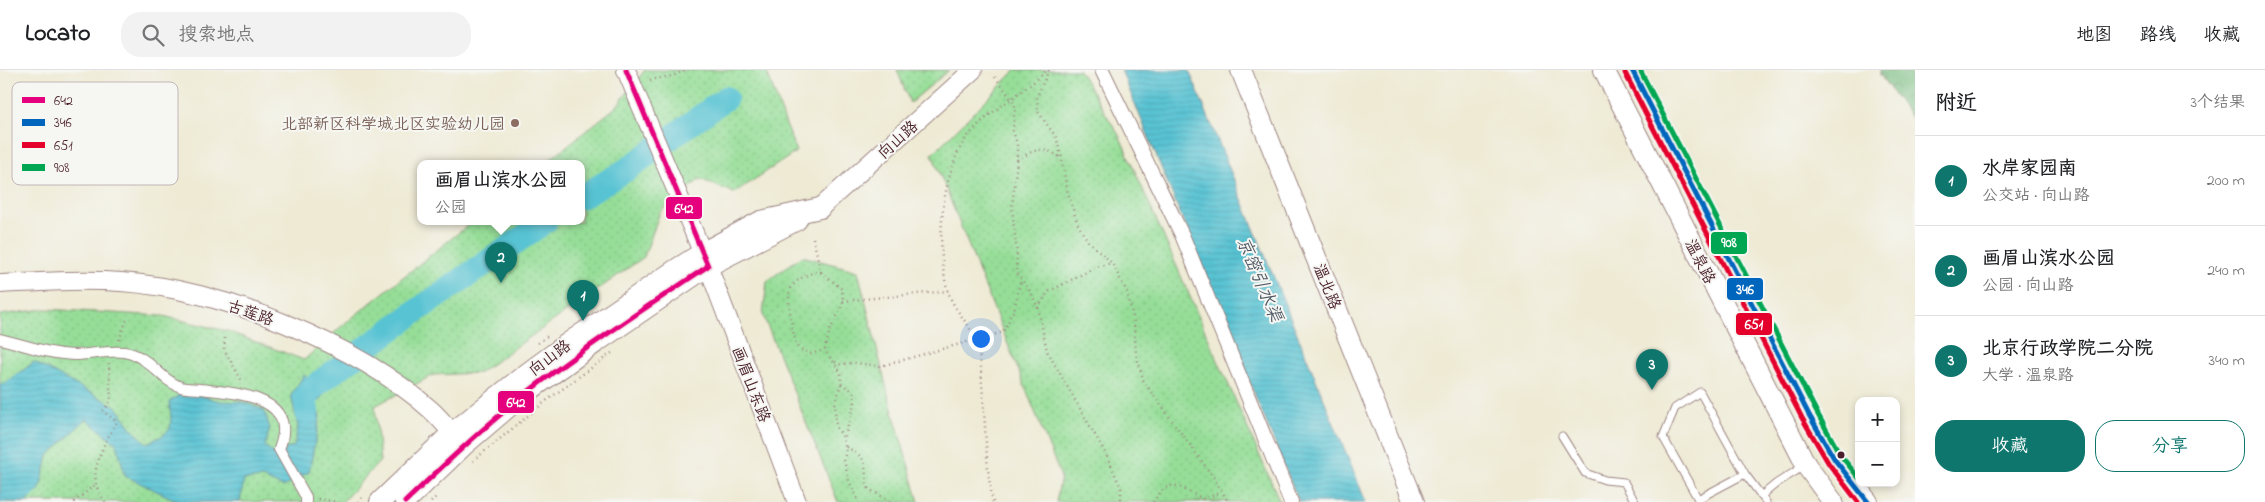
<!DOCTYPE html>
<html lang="zh">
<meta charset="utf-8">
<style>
:root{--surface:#fff;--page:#f2f2f2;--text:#202124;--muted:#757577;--line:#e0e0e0;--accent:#0f766e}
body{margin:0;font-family:"Indie Flower","LXGW WenKai TC",sans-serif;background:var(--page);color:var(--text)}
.controls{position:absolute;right:15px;bottom:15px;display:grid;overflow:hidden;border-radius:10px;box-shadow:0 2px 8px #0003}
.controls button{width:45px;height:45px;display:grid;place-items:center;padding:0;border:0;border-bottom:1px solid var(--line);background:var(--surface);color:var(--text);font:25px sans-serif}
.you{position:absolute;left:980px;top:268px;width:18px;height:18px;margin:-12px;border:4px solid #fff;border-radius:50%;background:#1a73e8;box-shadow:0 0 0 8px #1a73e833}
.badge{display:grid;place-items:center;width:32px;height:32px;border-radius:50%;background:var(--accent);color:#fff;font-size:16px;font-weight:700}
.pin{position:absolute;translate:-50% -41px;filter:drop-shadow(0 1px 2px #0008)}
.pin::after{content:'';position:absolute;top:26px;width:18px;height:15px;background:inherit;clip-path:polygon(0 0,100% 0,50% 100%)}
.popup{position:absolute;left:417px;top:90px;width:168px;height:65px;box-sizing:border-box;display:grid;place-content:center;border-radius:10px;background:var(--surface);filter:drop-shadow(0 1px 4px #0005);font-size:16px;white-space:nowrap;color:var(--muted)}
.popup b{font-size:19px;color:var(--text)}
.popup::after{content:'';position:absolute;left:50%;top:100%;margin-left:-10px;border:10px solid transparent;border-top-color:var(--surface)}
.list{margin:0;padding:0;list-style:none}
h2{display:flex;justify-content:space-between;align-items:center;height:65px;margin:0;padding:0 20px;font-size:21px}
h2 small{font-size:16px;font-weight:400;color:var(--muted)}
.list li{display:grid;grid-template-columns:32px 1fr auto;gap:15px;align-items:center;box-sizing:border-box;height:90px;padding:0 20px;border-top:1px solid var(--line)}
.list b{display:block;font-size:19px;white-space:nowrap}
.list p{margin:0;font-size:16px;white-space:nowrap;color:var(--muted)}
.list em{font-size:16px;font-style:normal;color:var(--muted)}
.actions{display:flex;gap:10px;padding:15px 20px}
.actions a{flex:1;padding:11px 0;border:1px solid var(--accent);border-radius:20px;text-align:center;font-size:18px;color:var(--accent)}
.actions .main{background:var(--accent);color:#fff}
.icon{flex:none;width:28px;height:28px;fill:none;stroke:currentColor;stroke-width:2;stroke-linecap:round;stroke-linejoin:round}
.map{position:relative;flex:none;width:1915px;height:432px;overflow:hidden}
header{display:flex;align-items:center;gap:30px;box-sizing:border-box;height:70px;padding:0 25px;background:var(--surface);border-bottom:1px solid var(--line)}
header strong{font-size:24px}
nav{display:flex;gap:28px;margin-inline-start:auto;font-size:18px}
.search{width:350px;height:45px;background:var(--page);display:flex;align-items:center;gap:12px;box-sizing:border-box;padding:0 18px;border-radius:20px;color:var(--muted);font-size:19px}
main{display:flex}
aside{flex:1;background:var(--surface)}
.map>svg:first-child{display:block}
</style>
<header>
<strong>Locato</strong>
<div class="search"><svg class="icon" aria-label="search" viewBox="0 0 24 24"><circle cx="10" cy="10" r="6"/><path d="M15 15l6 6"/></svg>搜索地点</div>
<nav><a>地图</a><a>路线</a><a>收藏</a></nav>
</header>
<main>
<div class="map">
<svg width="1915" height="432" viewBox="0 0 1915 432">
<defs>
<pattern id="green-dots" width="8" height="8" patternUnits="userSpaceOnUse" patternTransform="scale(1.25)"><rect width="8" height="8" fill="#96de98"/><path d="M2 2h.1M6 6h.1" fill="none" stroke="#83be83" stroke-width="1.8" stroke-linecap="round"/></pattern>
<pattern id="forest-crowns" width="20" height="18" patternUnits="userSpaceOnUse" patternTransform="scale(1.25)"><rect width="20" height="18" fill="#78bd80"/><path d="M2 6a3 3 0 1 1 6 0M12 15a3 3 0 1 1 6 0" fill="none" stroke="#649969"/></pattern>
<pattern id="water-rules" width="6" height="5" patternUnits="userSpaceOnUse" patternTransform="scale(1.25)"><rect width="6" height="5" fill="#58c3d3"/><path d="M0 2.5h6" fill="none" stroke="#4ea7b5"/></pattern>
</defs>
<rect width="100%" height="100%" fill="#f6f6f2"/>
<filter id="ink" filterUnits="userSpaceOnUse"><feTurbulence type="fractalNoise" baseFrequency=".02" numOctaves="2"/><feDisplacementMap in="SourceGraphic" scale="10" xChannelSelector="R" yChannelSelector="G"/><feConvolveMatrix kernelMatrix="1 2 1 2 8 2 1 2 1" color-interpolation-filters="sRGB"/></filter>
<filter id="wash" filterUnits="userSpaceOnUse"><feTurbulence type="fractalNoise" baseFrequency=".0096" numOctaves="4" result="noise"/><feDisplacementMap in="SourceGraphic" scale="20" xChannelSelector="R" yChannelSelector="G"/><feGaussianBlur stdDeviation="1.12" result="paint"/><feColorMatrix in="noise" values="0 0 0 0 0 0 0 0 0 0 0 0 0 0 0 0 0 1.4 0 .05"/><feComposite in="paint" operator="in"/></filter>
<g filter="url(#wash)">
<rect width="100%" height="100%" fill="#eeead4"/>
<!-- green -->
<g fill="url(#green-dots)" stroke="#707e62">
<polygon points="645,0 766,0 796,82 734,123 700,109 660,142 644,187 479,303 433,305 375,336 380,391 342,432 0,432 0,245 45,239 163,246 227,261 304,290 343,255 472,152 581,152 581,94 544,94 616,37"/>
<polygon points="897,0 949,0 910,33"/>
<polygon points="1016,0 1079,0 1120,67 1280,432 1056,432 1061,407 932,84"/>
<polygon points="802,186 858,201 889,328 919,432 838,432 763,245 767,211"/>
</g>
<!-- forest -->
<polygon fill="url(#forest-crowns)" stroke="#616e56" points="1880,0 1915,0 1915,53 1880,5"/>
<!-- water -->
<g fill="url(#water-rules)" stroke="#51717f">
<polygon points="1121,0 1189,0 1366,432 1299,432"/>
<polygon points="34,292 117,337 133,360 147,373 162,366 170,359 171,347 169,332 179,325 197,324 219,331 243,332 264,340 270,358 265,376 274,384 294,376 298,357 291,325 304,305 325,323 316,334 320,347 309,402 283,417 262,408 244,410 240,432 180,432 125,406 117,374 86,349 48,386 40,419 27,432 0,432 0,314 6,313"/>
</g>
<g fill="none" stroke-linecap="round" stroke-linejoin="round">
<!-- river -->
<g stroke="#58c3d3" stroke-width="24">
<polyline points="581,127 626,100 726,28"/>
<polyline points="307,342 305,326 320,312 415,242 545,152"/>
</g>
</g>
</g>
<g filter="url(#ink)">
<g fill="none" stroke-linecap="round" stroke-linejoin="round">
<!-- service casing -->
<g stroke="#9c8480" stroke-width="9">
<g id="service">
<polyline points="1562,366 1585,403 1605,410 1624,412 1635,432"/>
<polyline points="1745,404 1698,429 1663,367 1675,338 1700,322 1745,404 1766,432"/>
<polyline points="1761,426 1777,413 1804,396"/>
</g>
</g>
<!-- pedestrian casing -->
<g stroke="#9c8480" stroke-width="12">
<path id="pedestrian" d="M0 269C25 275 48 284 74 285 90 285 108 280 124 282 151 286 159 310 181 317 187 319 194 318 200 319 236 323 300 326 279 379L306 427V432"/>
</g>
<!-- minor casing -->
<g stroke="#9c8480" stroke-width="16">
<polyline id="minor" points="1102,0 1182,165 1291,432"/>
</g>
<!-- tertiary casing -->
<g stroke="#9c8480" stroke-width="20">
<g id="tertiary">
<polyline points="626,0 708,196 797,432"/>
<polyline points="820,138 973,0"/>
<path d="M0 214C40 212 81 209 121 212 219 218 357 274 431 340 442 350 451 362 461 373"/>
</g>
</g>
<!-- secondary casing -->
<g stroke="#9c8480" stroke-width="22">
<g id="secondary">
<polyline points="1241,0 1414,432"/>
<polyline points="1604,0 1806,395 1833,432"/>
<polyline points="1632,0 1809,345 1835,390 1868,432"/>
<polyline points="380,432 452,363 522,307 568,273 675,200 702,183 761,151 820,138"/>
<polyline points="405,432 463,376 519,328 598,271 708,196 797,150"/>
</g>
</g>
<!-- path -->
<g stroke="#9c8480" stroke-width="2.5" stroke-dasharray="1 4" stroke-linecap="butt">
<polyline points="1049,0 1037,26 1038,42 1056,67 1062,89 1067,120 1078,155 1088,171 1112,193 1127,222 1134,251 1136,284 1144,312 1214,408 1228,432"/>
<polyline points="995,7 1015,34 1013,61 1017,74 1017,90 1012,138 1017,184 1016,202 1030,221 1038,238 1047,281 1106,384 1121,418 1121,432"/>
<polyline points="650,10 676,5 684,0"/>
<path d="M1017 90C1035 79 1043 75 1061 88"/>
<path d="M813 168 821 202 842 219C845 240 837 243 830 260 828 267 826 274 825 280L841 303V314L835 334 836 357 842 365 846 380 844 390 849 411 859 432"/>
<path d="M821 202C809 201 790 212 789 225 788 234 793 269 797 276 800 279 806 282 810 284L825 280"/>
<polyline points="843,231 948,221"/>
<polyline points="1038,238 1048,222 1096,197 1112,193"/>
<polyline points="225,268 224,279 243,313"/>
<polyline points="119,270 127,249"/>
<polyline points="538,273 549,265"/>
<polyline points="835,292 840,294 855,293 881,296 1003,262 1014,240 1021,210"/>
<polyline points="841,314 853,321 855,332 844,369"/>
<path d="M846 377C873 391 861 394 869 419L891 432"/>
<polyline points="473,391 546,331 613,282"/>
<polyline points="318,429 338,432"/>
<polyline points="74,432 95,415"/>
<path d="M105 432C102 427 97 420 96 414 92 394 107 368 117 352L103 341 111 331 109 293"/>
<polyline points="358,432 364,425"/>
<polyline points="431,432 437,426"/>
<path d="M993 432C985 393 986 354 982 315 981 300 981 283 975 270 970 254 956 242 950 227 934 187 940 101 968 66 990 39 1023 24 1047 0"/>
<polyline points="1153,432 1164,418 1175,415 1204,429 1221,422"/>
</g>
<!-- service -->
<use href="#service" stroke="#fff" stroke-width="7"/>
<!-- pedestrian -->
<use href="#pedestrian" stroke="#fff" stroke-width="10"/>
<!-- minor -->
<use href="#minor" stroke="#fff" stroke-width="14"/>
<!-- tertiary -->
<use href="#tertiary" stroke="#fff" stroke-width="18"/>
<!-- secondary -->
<use href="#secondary" stroke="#fff" stroke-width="20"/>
<!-- bus-1 casing -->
<g stroke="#f6f6f2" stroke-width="9">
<path id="bus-1" d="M405 432C449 390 493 348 542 311 595 270 652 234 708 196L626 0"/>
</g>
<!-- bus-2 casing -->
<g stroke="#f6f6f2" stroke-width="9">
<polyline id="bus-2" points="1632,0 1809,345 1835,390 1868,432"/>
</g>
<!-- bus-3 casing -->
<g stroke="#f6f6f2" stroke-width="9">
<polyline id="bus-3" points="1625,3 1802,348 1829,394 1858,432"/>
</g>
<!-- bus-4 casing -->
<g stroke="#f6f6f2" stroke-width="9">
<polyline id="bus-4" points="1640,0 1816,341 1841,386 1859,408"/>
</g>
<!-- bus-1 -->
<use href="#bus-1" stroke="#e5007d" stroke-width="5"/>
<!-- bus-2 -->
<use href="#bus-2" stroke="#0065bd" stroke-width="5"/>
<!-- bus-3 -->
<use href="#bus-3" stroke="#e4002b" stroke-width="5"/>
<!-- bus-4 -->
<use href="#bus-4" stroke="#00a651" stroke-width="5"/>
</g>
</g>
<!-- markers -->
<circle fill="#8d6e63" stroke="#f6f6f2" stroke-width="2" cx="515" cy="53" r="5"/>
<circle fill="#4a1f2b" stroke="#f6f6f2" stroke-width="2" cx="1841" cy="385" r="4.5"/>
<g text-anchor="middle" stroke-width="4" stroke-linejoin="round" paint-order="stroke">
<!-- education labels -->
<g font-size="16" fill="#785e54" stroke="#f6f6f2" text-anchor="end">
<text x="505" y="59">北部新区科学城北区实验幼儿园</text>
</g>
<!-- street labels -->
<g font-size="16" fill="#4a1f2b" stroke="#f6f6f2">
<text transform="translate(897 69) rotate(-42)" y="6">向山路</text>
<text transform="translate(1701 191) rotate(63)" y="6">温泉路</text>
<text transform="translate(1328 216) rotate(68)" y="6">温北路</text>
<text transform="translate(251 242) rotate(19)" y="6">古莲路</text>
<text transform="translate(549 287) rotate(-37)" y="6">向山路</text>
<text transform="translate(752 314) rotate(69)" y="6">画眉山东路</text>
</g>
<!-- water labels -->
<g font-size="18" font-style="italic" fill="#4f5866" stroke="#f6f6f2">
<text transform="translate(1260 209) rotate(67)" y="6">京密引水渠</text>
</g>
</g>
<!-- legend -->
<rect x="12" y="12" width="166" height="103" rx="8" fill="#f6f6f2" stroke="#c2b6b6" stroke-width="1"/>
<rect x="22" y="27" width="23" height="6" fill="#e5007d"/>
<rect x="22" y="49" width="23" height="7" fill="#0065bd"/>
<rect x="22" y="72" width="23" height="6" fill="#e4002b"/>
<rect x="22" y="94" width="23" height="7" fill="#00a651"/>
<g font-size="14" fill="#4a1f2b">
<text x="54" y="35">642</text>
<text x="54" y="57">346</text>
<text x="54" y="80">651</text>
<text x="54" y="102">908</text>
</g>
<g stroke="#f6f6f2" stroke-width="2">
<rect x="665" y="126" width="38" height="24" rx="5" fill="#e5007d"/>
<rect x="1710" y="161" width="38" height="24" rx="5" fill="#00a651"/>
<rect x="1726" y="207" width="38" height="24" rx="5" fill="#0065bd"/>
<rect x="1735" y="242" width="38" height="24" rx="5" fill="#e4002b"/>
<rect x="497" y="320" width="38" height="24" rx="5" fill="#e5007d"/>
</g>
<g font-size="14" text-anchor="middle" font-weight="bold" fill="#fff">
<text x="684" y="143">642</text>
<text x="1729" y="177">908</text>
<text x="1745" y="224">346</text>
<text x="1754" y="259">651</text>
<text x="516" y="337">642</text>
</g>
</svg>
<div class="controls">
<button>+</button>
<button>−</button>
</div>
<div class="you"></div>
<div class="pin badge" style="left:583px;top:251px">1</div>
<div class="pin badge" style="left:501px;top:213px">2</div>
<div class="popup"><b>画眉山滨水公园</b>公园</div>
<div class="pin badge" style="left:1652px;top:320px">3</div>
</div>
<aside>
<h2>附近<small>3个结果</small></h2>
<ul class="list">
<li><span class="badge">1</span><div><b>水岸家园南</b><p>公交站 · 向山路</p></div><em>200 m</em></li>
<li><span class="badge">2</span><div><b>画眉山滨水公园</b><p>公园 · 向山路</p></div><em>240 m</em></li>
<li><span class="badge">3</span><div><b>北京行政学院二分院</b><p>大学 · 温泉路</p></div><em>340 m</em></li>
</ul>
<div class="actions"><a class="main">收藏</a><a>分享</a></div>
</aside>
</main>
